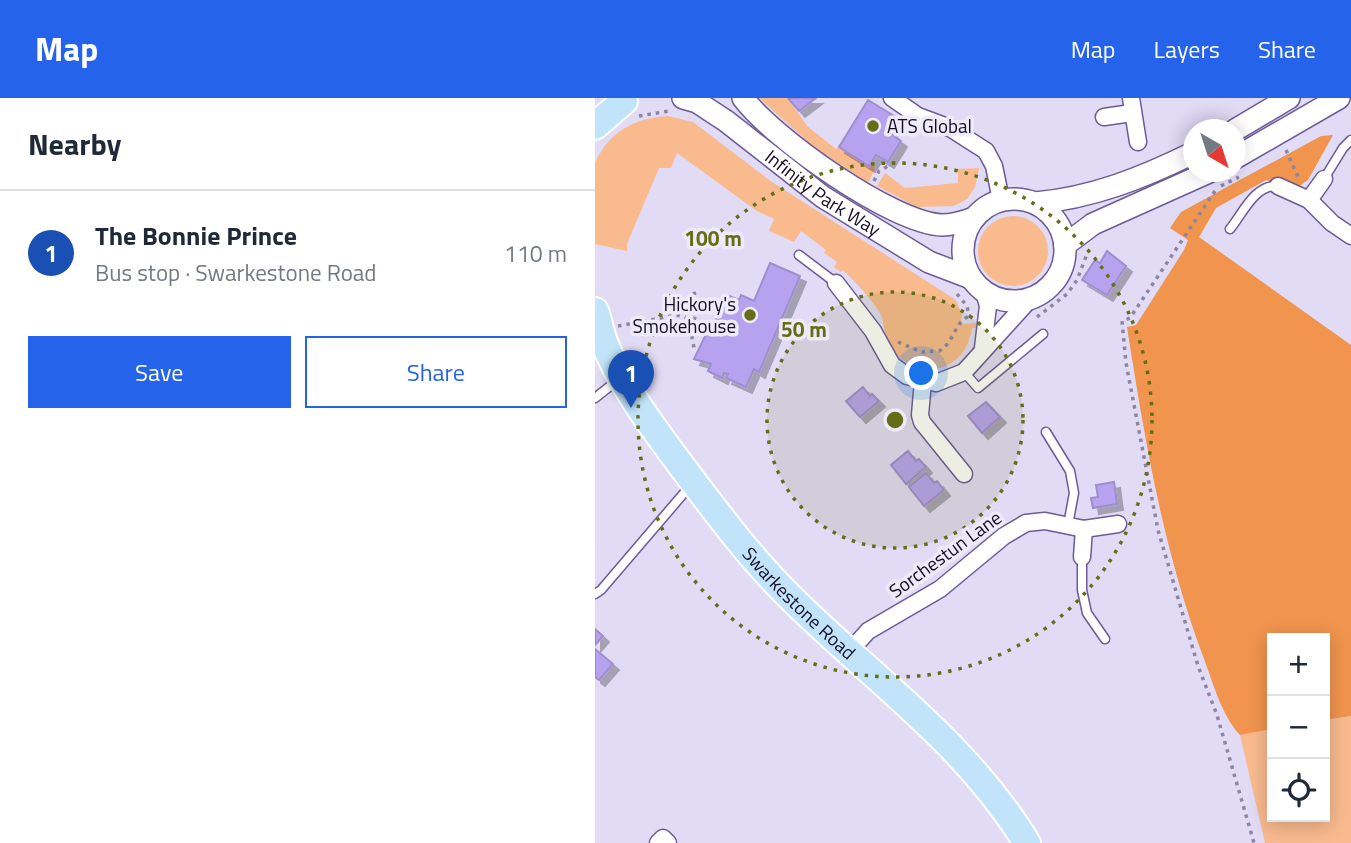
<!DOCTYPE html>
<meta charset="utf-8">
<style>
:root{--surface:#fff;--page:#f2f2f3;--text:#1f2937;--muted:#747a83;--line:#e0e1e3;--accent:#2563eb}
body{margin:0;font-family:"Titillium Web",sans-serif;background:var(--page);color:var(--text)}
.controls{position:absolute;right:21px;bottom:21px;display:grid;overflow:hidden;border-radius:0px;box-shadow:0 4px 18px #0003}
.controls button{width:63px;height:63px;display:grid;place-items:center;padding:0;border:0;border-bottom:2px solid var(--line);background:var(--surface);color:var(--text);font:35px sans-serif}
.compass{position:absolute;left:588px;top:21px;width:63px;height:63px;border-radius:50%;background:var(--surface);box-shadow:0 4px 18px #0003;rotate:141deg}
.you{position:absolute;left:327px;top:276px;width:24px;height:24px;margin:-18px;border:5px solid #fff;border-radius:50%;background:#1a73e8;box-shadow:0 0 0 10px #1a73e833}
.badge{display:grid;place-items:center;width:46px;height:46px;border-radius:50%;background:var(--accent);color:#fff;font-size:23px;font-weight:700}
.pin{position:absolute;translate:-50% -58px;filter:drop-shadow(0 2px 4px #0008)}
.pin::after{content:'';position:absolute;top:37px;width:24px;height:21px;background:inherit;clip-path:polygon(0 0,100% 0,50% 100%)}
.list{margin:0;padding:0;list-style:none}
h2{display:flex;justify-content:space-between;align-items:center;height:91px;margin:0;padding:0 28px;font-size:30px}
h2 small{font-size:23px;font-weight:400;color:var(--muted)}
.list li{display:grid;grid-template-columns:46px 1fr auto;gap:21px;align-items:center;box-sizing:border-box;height:126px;padding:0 28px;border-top:2px solid var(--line)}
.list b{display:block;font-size:26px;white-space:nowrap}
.list p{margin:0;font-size:23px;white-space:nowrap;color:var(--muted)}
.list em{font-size:23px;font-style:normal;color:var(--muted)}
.actions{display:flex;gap:14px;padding:21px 28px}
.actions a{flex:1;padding:16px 0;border:2px solid var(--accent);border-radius:0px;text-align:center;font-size:24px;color:var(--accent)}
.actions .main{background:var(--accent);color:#fff}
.icon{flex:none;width:38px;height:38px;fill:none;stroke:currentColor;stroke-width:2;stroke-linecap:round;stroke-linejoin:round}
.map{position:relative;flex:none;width:756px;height:745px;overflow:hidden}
header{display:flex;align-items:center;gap:42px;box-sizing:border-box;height:98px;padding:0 35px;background:var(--accent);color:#fff}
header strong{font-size:33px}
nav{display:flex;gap:38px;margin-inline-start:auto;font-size:24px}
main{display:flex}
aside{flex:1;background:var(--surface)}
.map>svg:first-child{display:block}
</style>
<header>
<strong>Map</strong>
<nav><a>Map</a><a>Layers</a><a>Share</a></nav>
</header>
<main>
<aside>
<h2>Nearby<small></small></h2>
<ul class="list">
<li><span class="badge" style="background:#1a4fb4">1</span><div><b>The Bonnie Prince</b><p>Bus stop · Swarkestone Road</p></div><em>110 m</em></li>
</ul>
<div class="actions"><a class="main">Save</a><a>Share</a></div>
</aside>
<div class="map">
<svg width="756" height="745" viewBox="0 0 756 745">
<defs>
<filter id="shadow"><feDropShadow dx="6" dy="6" stdDeviation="0" flood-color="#0004"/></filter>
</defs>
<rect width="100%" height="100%" fill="#e1dbf6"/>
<!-- green -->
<g fill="#f9ba8e">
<polygon points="164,0 193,0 212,28 241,51 244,49 274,67 278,62 280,71 273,85 218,48"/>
<path d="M73 18 98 24 177 84 361 202 367 216 366 226 381 225V230H377C374 248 367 260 351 268 342 272 334 272 325 270 308 265 296 255 291 238 289 232 289 224 286 217 277 201 261 185 248 172L246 174 239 169 242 164 229 155 231 152 206 133 199 144 174 133 179 121 162 113 82 55 76 70H64L32 146V153L0 146V65C14 34 39 20 73 18Z"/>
<polygon points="384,70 380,89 372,101 359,108 322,109 282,88 290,75 310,90 363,85 363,71"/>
<circle cx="418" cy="153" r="35"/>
<polygon points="756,618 756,745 670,745 645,637 677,631 677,719 730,719 730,622"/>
</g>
<!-- forest -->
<path fill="#f0944e" d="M738 37 713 82 700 91 671 82 621 110 604 139 756 247V618L730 622V540H677V631L645 637C626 616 619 587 609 561 568 451 550 344 532 229L541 227 589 152 593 142 575 130 586 114 726 38Z"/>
<!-- building -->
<g fill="#b7a2f0" stroke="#9e8ece" stroke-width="2" filter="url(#shadow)">
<polygon points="193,0 221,0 204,13"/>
<polygon points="273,2 304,21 295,35 306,43 293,64 281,57 274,68 244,49"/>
<polygon points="512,153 531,168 512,197 487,182 500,162 505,165"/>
<polygon points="175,165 205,178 164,274 159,271 151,289 131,280 133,276 129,275 127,280 113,273 116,266 99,261 113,232 116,233 132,197 144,202 146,197 159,203"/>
<polygon points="268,289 275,298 277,296 284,303 265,319 251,303"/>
<polygon points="391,304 405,319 387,335 373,318"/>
<polygon points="313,353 321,363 324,361 331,369 311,386 296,367"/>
<polygon points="331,375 339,385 342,383 349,392 329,408 314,389"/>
<polygon points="519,384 522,406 498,410 496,400 503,399 501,387"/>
<polygon points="0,531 8,538 0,547"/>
<polygon points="0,551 18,566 4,582 0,579"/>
</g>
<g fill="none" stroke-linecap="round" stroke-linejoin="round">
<!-- service casing -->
<g stroke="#6c5b97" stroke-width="11">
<g id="service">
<polyline points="729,81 748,50 756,42"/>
<path d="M635 131C648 115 660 86 683 88"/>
<polyline points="204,157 241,185"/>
<polyline points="369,274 383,290 448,236"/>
<polyline points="0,300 24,281"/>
<polyline points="451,334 475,373 479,395 473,427"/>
<polyline points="487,459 487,492 492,515 510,541"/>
<polyline points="0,496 6,492 95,388"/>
</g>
</g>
<!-- minor casing -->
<g stroke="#6c5b97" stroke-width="19">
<g id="minor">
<polyline points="297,0 323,18 355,30 391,53 399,68 406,102"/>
<polyline points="536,0 543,44"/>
<polyline points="509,19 537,15"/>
<polyline points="683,88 714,102 737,125 756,138"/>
<polyline points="714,102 729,81"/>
<polyline points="241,185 278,233 297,267 312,278 341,285 369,274 436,200"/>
<polyline points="388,250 393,208 389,194"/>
<polyline points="328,283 325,317 327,324 369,376"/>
<polyline points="487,459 489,431"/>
<polyline points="255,553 273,533 345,491 409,438 431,425 450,423 489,431 523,426"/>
<polyline points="63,745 68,740 73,745"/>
</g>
</g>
<!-- tertiary casing -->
<g stroke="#6c5b97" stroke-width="24">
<g id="tertiary">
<path id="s1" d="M88 0 102 4 131 23 228 99 334 164 376 180"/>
<path d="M148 0C178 40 297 125 347 127 358 127 368 124 379 120"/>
<polyline points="640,32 694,0"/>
<polyline points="640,60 744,0"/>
<circle cx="419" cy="152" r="51"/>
<path d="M440 105C497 100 547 80 598 55"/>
<polyline points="470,147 498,126 614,74"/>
</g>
</g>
<!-- primary casing -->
<g stroke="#fff" stroke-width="30">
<g id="primary">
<polyline points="0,28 29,3"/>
<path id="s2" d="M0 213C4 223 5 234 9 244 27 289 59 331 88 370 122 415 156 461 197 501 279 582 370 644 432 745"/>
</g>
</g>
<!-- path -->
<g stroke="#8c869f" stroke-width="3.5" stroke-dasharray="3.5 5" stroke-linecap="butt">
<polyline points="44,18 74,13"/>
<polyline points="691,52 703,79"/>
<polyline points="279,83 284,73 304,62"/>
<polyline points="626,88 644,79"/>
<polyline points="620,93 535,220 527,223 531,265 563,432 603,568 622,617 659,745"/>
<polyline points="362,196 372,208 374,218 376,218"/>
<polyline points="442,219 472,196 482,182 492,156"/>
<polyline points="99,222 102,212 99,193"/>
<polyline points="23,228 82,217 99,222 97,240 100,254"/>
<path d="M303 244 327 254 344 253C360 244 358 226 374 218"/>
</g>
<!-- service -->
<use href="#service" stroke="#fff" stroke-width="8"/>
<!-- minor -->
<use href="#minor" stroke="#fff" stroke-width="16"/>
<!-- tertiary -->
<use href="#tertiary" stroke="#fff" stroke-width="21"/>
<!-- primary -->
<use href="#primary" stroke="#c1e4fa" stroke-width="26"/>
</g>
<!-- distance rings -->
<circle cx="300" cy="322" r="128" fill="#656e16" fill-opacity=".12"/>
<g fill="none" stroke="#656e16" stroke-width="3.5" stroke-dasharray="3.5 7">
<circle cx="300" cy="322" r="128"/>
<circle cx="300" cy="322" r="257"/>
</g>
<!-- markers -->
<g fill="#656e16" stroke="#eeebf8" stroke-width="2.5">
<circle cx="278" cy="28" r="7"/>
<circle cx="155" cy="217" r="7"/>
</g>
<g text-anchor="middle" stroke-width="7" stroke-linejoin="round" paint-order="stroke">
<!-- poi labels -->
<g font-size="19" fill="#140d24" stroke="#eeebf8" text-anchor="start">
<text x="292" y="35">ATS Global</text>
<text x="141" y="213" text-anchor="end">Hickory's<tspan x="141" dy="22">Smokehouse</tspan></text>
</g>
<!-- street labels -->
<g font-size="19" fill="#140d24" stroke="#eeebf8">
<text dy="7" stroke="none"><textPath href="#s1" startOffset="170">Infinity Park Way</textPath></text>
<text transform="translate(350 456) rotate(-36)" y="7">Sorchestun Lane</text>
<text dy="7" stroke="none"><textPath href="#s2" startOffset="360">Swarkestone Road</textPath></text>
</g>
</g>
<circle cx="300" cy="322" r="10" fill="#656e16" stroke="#eeebf8" stroke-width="3.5"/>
<g font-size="21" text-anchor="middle" font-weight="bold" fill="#656e16" stroke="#eeebf8" stroke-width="7" stroke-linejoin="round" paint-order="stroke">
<text x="118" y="148">100 m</text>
<text x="209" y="239">50 m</text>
</g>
</svg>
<div class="controls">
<button>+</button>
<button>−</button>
<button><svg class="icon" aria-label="locate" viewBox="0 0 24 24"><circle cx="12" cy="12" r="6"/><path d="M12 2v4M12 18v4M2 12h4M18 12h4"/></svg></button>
</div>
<svg class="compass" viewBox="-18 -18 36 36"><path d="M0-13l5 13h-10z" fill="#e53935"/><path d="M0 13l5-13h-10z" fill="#747a83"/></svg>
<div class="you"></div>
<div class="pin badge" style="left:36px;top:310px;background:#1a4fb4">1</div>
</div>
</main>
